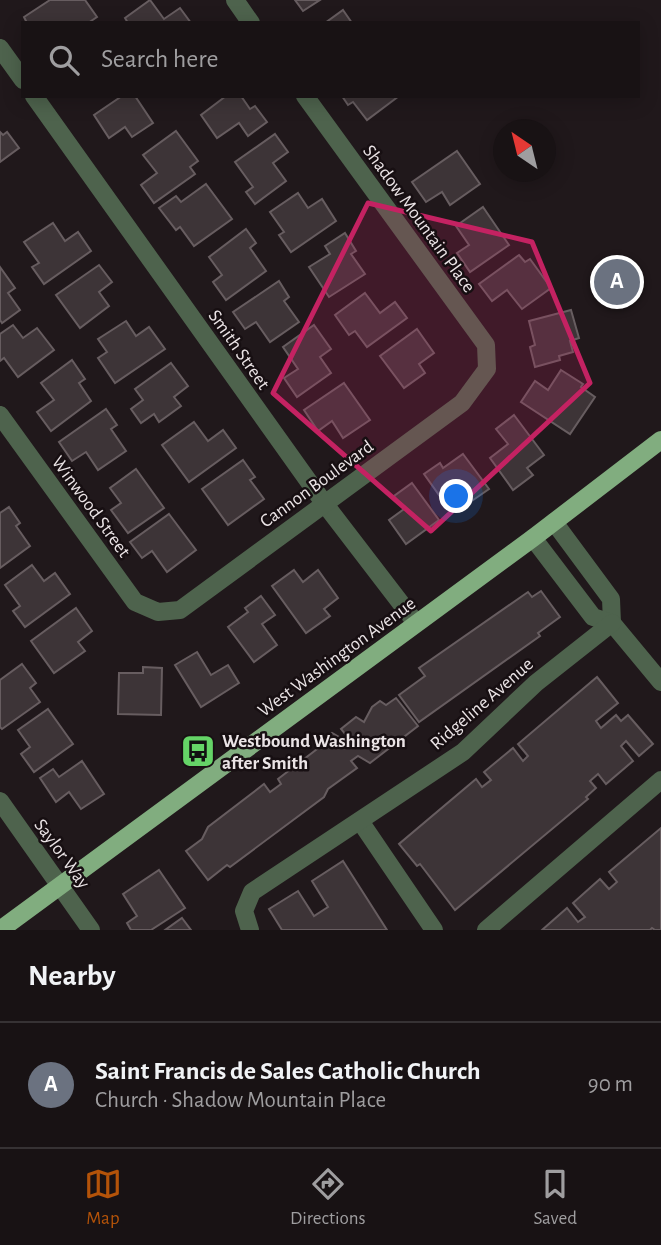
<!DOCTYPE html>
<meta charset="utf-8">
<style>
:root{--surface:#181214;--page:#252022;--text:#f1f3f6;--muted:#9f9ea0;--line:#363234;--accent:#b45309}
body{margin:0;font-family:"Alegreya Sans",sans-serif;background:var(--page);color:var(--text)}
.compass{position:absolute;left:493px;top:119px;width:63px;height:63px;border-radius:50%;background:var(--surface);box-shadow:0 4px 18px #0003;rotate:325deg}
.you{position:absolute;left:457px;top:497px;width:24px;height:24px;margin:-18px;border:5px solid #fff;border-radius:50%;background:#1a73e8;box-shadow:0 0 0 10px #1a73e833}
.badge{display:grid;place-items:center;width:46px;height:46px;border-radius:50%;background:var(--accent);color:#fff;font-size:23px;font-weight:700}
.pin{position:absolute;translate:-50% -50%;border:4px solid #fff;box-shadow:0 2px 7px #0006}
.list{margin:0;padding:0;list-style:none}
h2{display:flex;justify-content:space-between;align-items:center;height:91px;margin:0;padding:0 28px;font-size:30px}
h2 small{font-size:23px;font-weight:400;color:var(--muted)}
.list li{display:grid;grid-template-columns:46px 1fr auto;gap:21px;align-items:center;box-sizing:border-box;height:126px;padding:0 28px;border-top:2px solid var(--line)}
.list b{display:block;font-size:26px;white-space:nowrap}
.list p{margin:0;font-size:23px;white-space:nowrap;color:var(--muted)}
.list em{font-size:23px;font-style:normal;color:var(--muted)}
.icon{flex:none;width:38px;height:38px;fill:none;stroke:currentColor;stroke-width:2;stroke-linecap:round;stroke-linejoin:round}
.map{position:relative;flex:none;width:661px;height:930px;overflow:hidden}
.search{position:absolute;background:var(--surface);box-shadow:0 4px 18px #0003;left:21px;right:21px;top:21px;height:77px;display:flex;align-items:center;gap:18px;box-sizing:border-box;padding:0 24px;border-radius:0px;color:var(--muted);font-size:26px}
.sheet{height:217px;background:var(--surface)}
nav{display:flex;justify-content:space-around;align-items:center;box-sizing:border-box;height:98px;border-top:2px solid var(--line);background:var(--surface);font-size:19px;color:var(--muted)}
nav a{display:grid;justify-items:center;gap:4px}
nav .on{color:var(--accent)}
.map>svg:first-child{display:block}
</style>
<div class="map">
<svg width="661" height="930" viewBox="0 0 661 930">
<rect width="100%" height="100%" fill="#20181b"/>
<!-- building -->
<g fill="#3d3437" stroke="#675d60" stroke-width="2">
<polygon points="50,0 85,0 97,17 88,23 27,23 24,17"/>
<polygon points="150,0 164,19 180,8 191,23 128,23 125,18"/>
<polygon points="295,0 320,0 303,11"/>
<polygon points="343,10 352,23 325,23"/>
<polygon points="122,96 135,96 153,123 132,137 125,127 109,138 94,115"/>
<polygon points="226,96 241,96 250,109 255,106 267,122 248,136 239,123 217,138 201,115"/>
<polygon points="342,96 399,96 367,120 353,102 348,105"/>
<polygon points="176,131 198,161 190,167 195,174 154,203 141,185 157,173 143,155"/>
<polygon points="0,132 3,135 7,132 19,148 0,162"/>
<polygon points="275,134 288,152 273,163 286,181 255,204 246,192 253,187 235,162"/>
<polygon points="457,151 480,184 450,205 442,192 426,202 412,182"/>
<polygon points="206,184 232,219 194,246 180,227 176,230 159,208 176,196 181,202"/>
<polygon points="298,193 308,208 322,199 336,221 291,252 279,235 284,232 270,212"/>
<polygon points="483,207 509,245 470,272 457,253 469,245 456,226"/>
<polygon points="53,223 65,241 78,232 91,251 44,284 32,267 39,263 24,242"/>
<polygon points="246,229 256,243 250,248 266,271 226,300 213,282 222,275 209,257"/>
<polygon points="345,233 356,251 351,254 365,274 329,297 309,267 330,254 325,246"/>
<polygon points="519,255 525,262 530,259 551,288 522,309 507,290 492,301 479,284"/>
<polygon points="99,265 112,282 99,292 109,306 80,328 56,295"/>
<polygon points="0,267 15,288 8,293 20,310 2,323 0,320"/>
<polygon points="279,281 289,297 284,301 299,322 270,342 256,322 245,329 233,312"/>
<polygon points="365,293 380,313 395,302 407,318 367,347 355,331 349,335 335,315"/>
<polygon points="571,310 579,338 570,341 573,352 559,356 560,360 535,367 530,347 535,345 529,321"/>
<polygon points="126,321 136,336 149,327 165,349 115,383 98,358 107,352 98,339"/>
<polygon points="13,325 23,338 37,328 54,350 18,377 4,358 0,361 0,334"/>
<polygon points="314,325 331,349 320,357 331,373 297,397 284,378 298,369 283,347"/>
<polygon points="417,329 434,353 419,364 425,373 404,388 380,356"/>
<polygon points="72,360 85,379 79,383 91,401 51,431 37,412 54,400 41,383"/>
<polygon points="171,363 188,386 174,397 181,406 159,422 154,414 141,423 131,409 143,400 135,389"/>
<polygon points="561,370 583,384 581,387 595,397 570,434 521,402 535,381 548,390"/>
<polygon points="344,383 370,420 343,438 332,421 318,431 304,410"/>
<polygon points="106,409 117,425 111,429 126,451 98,470 86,452 72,461 59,442"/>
<polygon points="514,415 544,455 527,468 533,475 513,490 490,458 508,444 496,429"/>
<polygon points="194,422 208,441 223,430 236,448 189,482 162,445"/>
<polygon points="463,454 489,489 466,505 457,493 444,502 424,474 440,463 443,468"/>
<polygon points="243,460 255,477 250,480 264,499 228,525 202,489"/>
<polygon points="136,469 164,508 128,533 111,510 121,503 110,488"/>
<polygon points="412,483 439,520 406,544 389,520 404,509 394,496"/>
<polygon points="9,507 20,523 16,526 30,546 0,568 0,513"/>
<polygon points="169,514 196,550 167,572 152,551 142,558 130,542"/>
<polygon points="32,565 44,581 55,573 70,594 25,627 13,611 20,606 5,585"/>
<polygon points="294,570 303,582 318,570 338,598 324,609 330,616 306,633 272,586"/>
<polygon points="541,591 560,617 538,633 540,636 419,722 399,695 425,676 419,668 528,592 532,597"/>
<polygon points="261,596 275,615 262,624 277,645 254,662 228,627 248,612 245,608"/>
<polygon points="76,608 92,631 78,642 85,651 54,673 31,641"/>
<polygon points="197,652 211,675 228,665 239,683 201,707 175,665"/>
<polygon points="22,664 36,683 30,688 40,702 2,729 0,727 0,680"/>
<polygon points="143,667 162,668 161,715 118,714 119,673 143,673"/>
<polygon points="597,677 618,703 596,721 601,728 616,715 621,721 628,715 653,744 639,756 626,741 621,746 633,761 606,784 598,774 590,781 596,788 586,797 588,799 455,910 420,864 417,866 399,844 476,779 482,787 491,780 484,772 513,748 523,761 528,756 518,744"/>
<polygon points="396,698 418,726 370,763 358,756 351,761 357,768 328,789 324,797 230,867 227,865 208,880 186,851 202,839 208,827 264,784 270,792 281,784 278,779 321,746 319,743 332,733 355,746 341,729 356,717 364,722 372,707 380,701 386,705"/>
<polygon points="48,709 73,744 34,772 21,754 30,747 18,730"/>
<polygon points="82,761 104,794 81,809 69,792 56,802 40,778 53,769 59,777"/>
<polygon points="661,828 661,930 655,930 652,928 650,930 542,930 567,908 578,922 585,917 573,903 600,879 609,889 617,882 609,872"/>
<polygon points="343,861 387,930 282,930 269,909 298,891 314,916 328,907 312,881"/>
<polygon points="159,870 185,908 151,930 131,930 127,923 137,916 123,894"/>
<polygon points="182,918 191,930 165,930"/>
</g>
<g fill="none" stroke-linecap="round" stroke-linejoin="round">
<!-- minor -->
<g stroke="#4e634d" stroke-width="18">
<polyline points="235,0 251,23"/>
<polyline points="0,48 23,80"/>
<polyline points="34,96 324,503 416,623"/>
<polyline points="0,415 135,602 158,612 180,610 462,403 487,369 486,345 305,96"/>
<polyline points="554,522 611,599 612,623"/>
<polyline points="533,538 593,617 612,623 661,682"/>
<polyline points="0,801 91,930"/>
<polyline points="360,821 434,930"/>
<polyline points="250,930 244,911 252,892 463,752 536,683 612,623"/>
<polyline points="486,930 661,780"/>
</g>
<!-- major -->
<polyline stroke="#81ad7f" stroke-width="18" points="0,930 533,538 661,440"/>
</g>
<!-- marked area -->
<path fill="#c42262" fill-opacity="0.2" stroke="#c42262" stroke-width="5" stroke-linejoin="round" d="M368 203 532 242 590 383 431 531 273 393Z"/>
<!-- icons -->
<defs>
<g id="bus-square" transform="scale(1.75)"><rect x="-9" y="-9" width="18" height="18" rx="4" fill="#65d467" stroke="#170f12"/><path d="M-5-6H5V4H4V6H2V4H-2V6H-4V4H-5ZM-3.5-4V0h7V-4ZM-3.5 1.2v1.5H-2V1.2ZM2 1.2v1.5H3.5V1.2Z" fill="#111"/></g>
</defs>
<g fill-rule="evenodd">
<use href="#bus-square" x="198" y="751"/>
</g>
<g text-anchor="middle" stroke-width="5" stroke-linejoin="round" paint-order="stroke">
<!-- street labels -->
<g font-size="19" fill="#ebe4e6" stroke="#170f12">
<text transform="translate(420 218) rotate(54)" y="7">Shadow Mountain Place</text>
<text transform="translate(240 349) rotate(55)" y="7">Smith Street</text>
<text transform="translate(316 483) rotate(-36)" y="7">Cannon Boulevard</text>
<text transform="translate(92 506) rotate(54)" y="7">Winwood Street</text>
<text transform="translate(336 656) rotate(-36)" y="7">West Washington Avenue</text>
<text transform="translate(481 703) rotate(-41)" y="7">Ridgeline Avenue</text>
<text transform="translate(63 853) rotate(54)" y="7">Saylor Way</text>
</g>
<!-- poi labels -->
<g font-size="19" font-weight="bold" fill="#ebe4e6" stroke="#170f12" text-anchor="start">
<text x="222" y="747">Westbound Washington<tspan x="222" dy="22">after Smith</tspan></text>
</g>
</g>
</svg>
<svg class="compass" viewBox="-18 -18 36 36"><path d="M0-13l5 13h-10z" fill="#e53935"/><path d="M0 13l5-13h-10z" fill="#9f9ea0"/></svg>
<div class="you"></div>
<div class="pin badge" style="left:617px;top:282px;background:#6b7280">A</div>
<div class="search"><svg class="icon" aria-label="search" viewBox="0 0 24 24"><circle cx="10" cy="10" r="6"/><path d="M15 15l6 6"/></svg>Search here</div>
</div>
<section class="sheet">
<h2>Nearby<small></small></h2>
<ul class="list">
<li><span class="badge" style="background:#6b7280">A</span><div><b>Saint Francis de Sales Catholic Church</b><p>Church · Shadow Mountain Place</p></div><em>90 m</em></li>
</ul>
</section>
<nav>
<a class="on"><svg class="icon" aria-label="map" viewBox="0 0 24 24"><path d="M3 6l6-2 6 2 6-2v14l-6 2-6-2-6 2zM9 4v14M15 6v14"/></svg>Map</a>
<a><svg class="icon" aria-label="directions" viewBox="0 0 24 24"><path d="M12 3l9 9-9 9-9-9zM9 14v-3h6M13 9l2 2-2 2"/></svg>Directions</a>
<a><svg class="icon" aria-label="saved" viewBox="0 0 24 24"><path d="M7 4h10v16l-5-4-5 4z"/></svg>Saved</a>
</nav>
